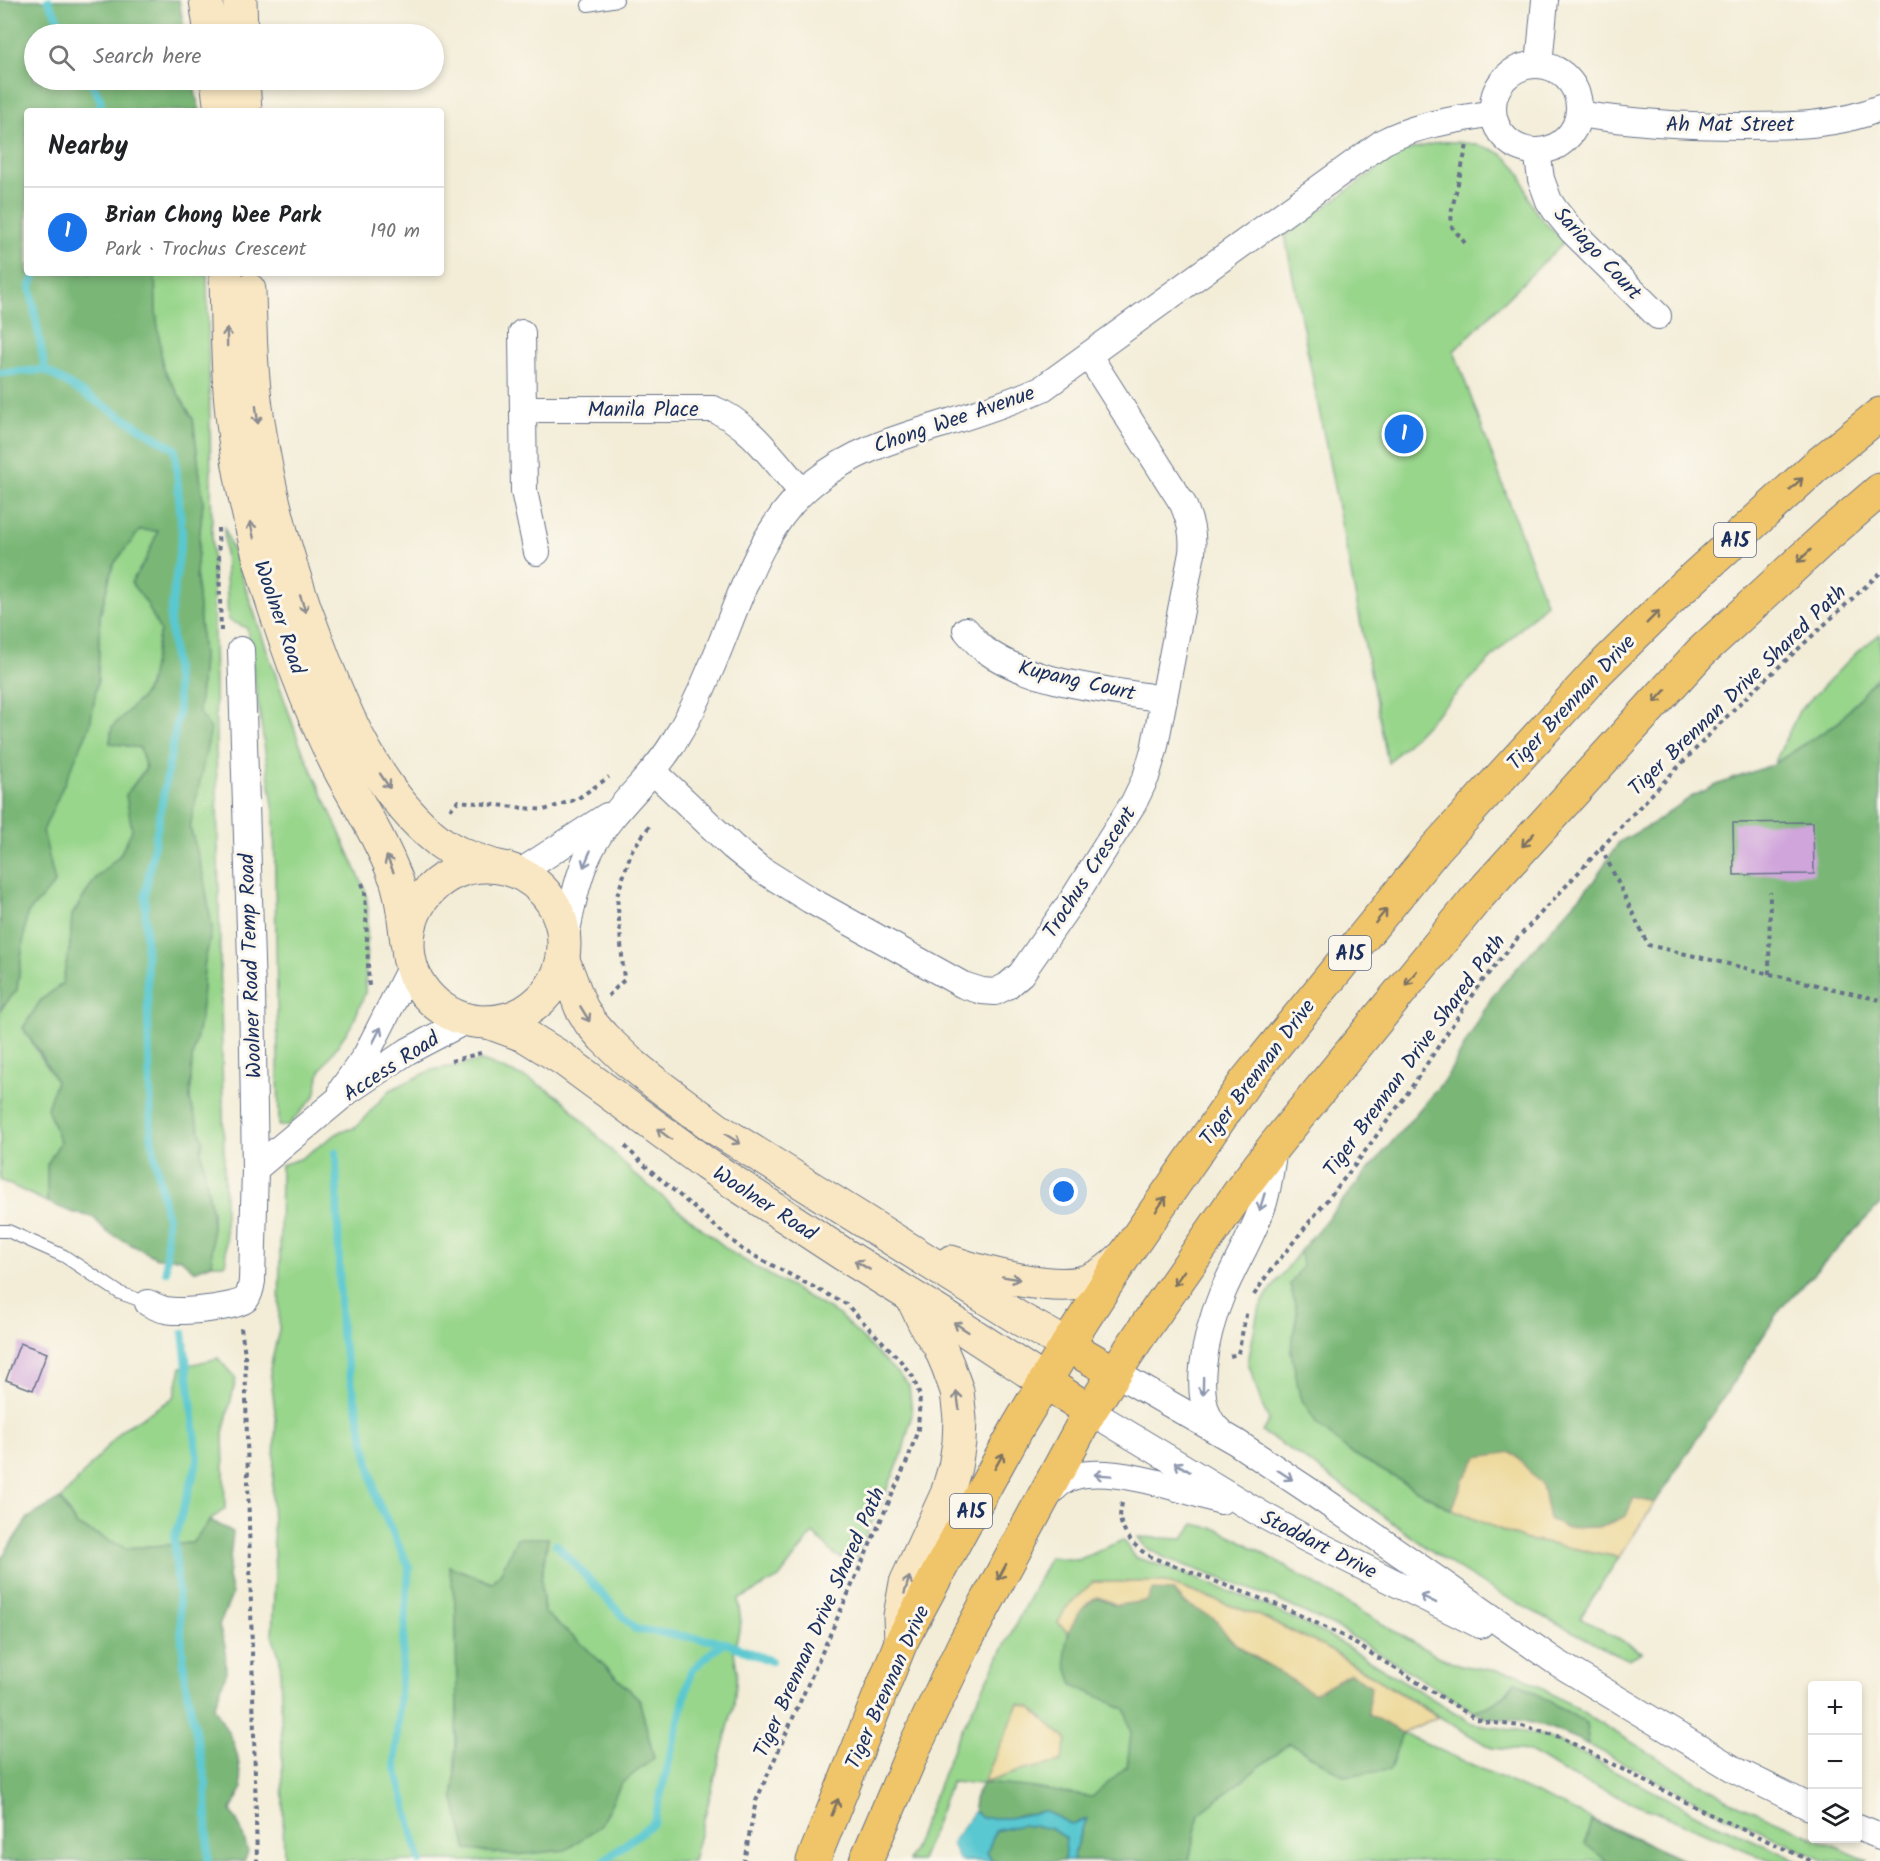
<!DOCTYPE html>
<meta charset="utf-8">
<style>
:root{--surface:#fff;--page:#f2f2f2;--text:#202124;--muted:#757577;--line:#e0e0e0;--accent:#1a73e8}
body{margin:0;font-family:Kalam,sans-serif;background:var(--page);color:var(--text)}
.controls{position:absolute;right:18px;bottom:18px;display:grid;overflow:hidden;border-radius:6px;box-shadow:0 3px 9px #0003}
.controls button{width:54px;height:54px;display:grid;place-items:center;padding:0;border:0;border-bottom:2px solid var(--line);background:var(--surface);color:var(--text);font:30px sans-serif}
.you{position:absolute;left:1064px;top:1192px;width:21px;height:21px;margin:-15px;border:4px solid #fff;border-radius:50%;background:#1a73e8;box-shadow:0 0 0 9px #1a73e833}
.badge{display:grid;place-items:center;width:39px;height:39px;border-radius:50%;background:var(--accent);color:#fff;font-size:20px;font-weight:700}
.pin{position:absolute;translate:-50% -50%;border:3px solid #fff;box-shadow:0 2px 6px #0006}
.list{margin:0;padding:0;list-style:none}
h2{display:flex;justify-content:space-between;align-items:center;height:78px;margin:0;padding:0 24px;font-size:26px}
h2 small{font-size:20px;font-weight:400;color:var(--muted)}
.list li{display:grid;grid-template-columns:39px 1fr auto;gap:18px;align-items:center;box-sizing:border-box;height:90px;padding:0 24px;border-top:2px solid var(--line)}
.list b{display:block;font-size:22px;white-space:nowrap}
.list p{margin:0;font-size:20px;white-space:nowrap;color:var(--muted)}
.list em{font-size:20px;font-style:normal;color:var(--muted)}
.icon{flex:none;width:33px;height:33px;fill:none;stroke:currentColor;stroke-width:2;stroke-linecap:round;stroke-linejoin:round}
.map{position:relative;flex:none;width:1880px;height:1861px;overflow:hidden}
.search{position:absolute;background:var(--surface);box-shadow:0 3px 9px #0003;left:24px;top:24px;width:420px;height:66px;display:flex;align-items:center;gap:15px;box-sizing:border-box;padding:0 21px;border-radius:33px;color:var(--muted);font-size:22px}
.panel{position:absolute;background:var(--surface);box-shadow:0 3px 9px #0003;left:24px;top:108px;width:420px;height:168px;border-radius:6px}
.map>svg:first-child{display:block}
</style>
<div class="map">
<svg width="1880" height="1861" viewBox="0 0 1880 1861">
<rect width="100%" height="100%" fill="#fbf7ec"/>
<filter id="ink" filterUnits="userSpaceOnUse"><feTurbulence type="fractalNoise" baseFrequency=".0167" numOctaves="2"/><feDisplacementMap in="SourceGraphic" scale="12" xChannelSelector="R" yChannelSelector="G"/><feConvolveMatrix kernelMatrix="1 2 1 2 8 2 1 2 1" color-interpolation-filters="sRGB"/></filter>
<filter id="wash" filterUnits="userSpaceOnUse"><feTurbulence type="fractalNoise" baseFrequency=".008" numOctaves="4" result="noise"/><feDisplacementMap in="SourceGraphic" scale="24" xChannelSelector="R" yChannelSelector="G"/><feGaussianBlur stdDeviation="1.35" result="paint"/><feColorMatrix in="noise" values="0 0 0 0 0 0 0 0 0 0 0 0 0 0 0 0 0 1.4 0 .05"/><feComposite in="paint" operator="in"/></filter>
<g filter="url(#wash)">
<rect width="100%" height="100%" fill="#f3edd8"/>
<!-- green -->
<g fill="#98d68b" stroke="#5a8274" stroke-width="1.5" fill-rule="evenodd">
<path d="M1440 142C1469 141 1503 145 1519 172 1526 183 1526 197 1533 207 1540 220 1554 231 1564 242L1454 351 1546 603 1388 763 1285 236 1387 162 1404 151Z"/>
<polygon points="155,273 207,273 226,1264 212,1264 212,1213 201,1151 203,1140 190,1101 192,1058 201,1017 204,966 212,928 203,874 190,827 203,658 196,572 203,501 193,419 163,368 156,312"/>
<polygon points="224,526 299,742 366,892 368,910 365,993 353,1023 320,1071 315,1096 288,1126 279,1126 274,812 247,628 228,620"/>
<polygon points="140,530 158,531 145,561 131,583 147,602 160,631 149,686 142,697 112,727 110,743 140,748 146,768 126,795 133,829 120,855 96,878 72,915 70,946 62,984 41,1000 23,1028 56,1081 48,1108 60,1142 47,1165 47,1202 0,1180 0,1010 17,990 27,914 55,883 43,831 60,790 98,679 100,615 113,565"/>
<polygon points="1880,634 1880,673 1839,722 1774,764 1799,711 1857,652"/>
<path d="M482 1061 531 1080 561 1098 633 1173 735 1255 839 1315 909 1385 912 1414 902 1455 853 1564 835 1555 813 1533 779 1578 738 1600 741 1622 734 1651 737 1671 734 1705 693 1861H284L280 1658 272 1636 275 1576 272 1500 276 1420 270 1369 279 1330 281 1165 300 1159 341 1131 355 1128 390 1090 432 1070ZM548 1538 541 1579 544 1612 584 1646 639 1699 654 1758 621 1783 600 1826 516 1855 467 1849 454 1800 457 1709 456 1609 449 1566 492 1583 500 1574Z"/>
<path d="M1300 1251 1304 1265 1290 1284 1297 1313 1291 1351 1348 1451 1452 1510 1524 1539 1619 1557 1580 1618 1642 1652 1629 1659C1607 1653 1589 1639 1568 1629 1525 1608 1485 1587 1445 1560 1383 1518 1326 1470 1262 1432L1269 1420 1262 1405 1248 1362 1258 1311 1267 1295Z"/>
<polygon points="218,1358 236,1379 223,1433 225,1509 210,1520 193,1543 126,1548 76,1525 61,1499 124,1428 174,1398 181,1367"/>
<path d="M1194 1524 1220 1530 1240 1540 1435 1655 1464 1666 1519 1674 1726 1799 1812 1836V1838L1817 1839 1869 1861H1825L1716 1811 1589 1745 1586 1723 1515 1682C1502 1701 1494 1705 1473 1711L1338 1628 1271 1597 1165 1558 1145 1547 1138 1537 1183 1539Z"/>
<path d="M1123 1540 1134 1557 1166 1567 1267 1606 1331 1637 1472 1723 1544 1736 1585 1755 1704 1818 1799 1861H1771L1568 1775 1529 1751 1491 1748 1323 1646 1262 1617 1165 1582H1094L1066 1608 1058 1623 1068 1632C1076 1619 1082 1604 1098 1597L1117 1605 1152 1590 1174 1591 1185 1603 1215 1619 1229 1638 1249 1653 1277 1670 1327 1686 1402 1733 1685 1861H1074L1087 1820 983 1784 951 1782 921 1861H909L955 1743 1050 1557 1078 1560ZM1019 1704 1020 1771 984 1783Z"/>
</g>
<!-- forest -->
<g fill="#7ab777" stroke="#4a736a" stroke-width="1.5">
<polygon points="0,0 179,0 185,34 34,34 34,80 192,80 200,111 27,111 27,273 155,273 156,312 163,368 193,419 203,501 196,572 203,658 199,712 211,729 190,827 203,874 212,928 204,966 201,1017 192,1058 190,1101 203,1140 201,1151 212,1213 212,1264 194,1271 180,1258 157,1258 107,1232 93,1217 71,1212 47,1202 47,1165 60,1142 47,1108 56,1081 41,1054 23,1028 41,1000 62,984 70,946 72,915 96,878 120,855 132,830 126,795 146,768 140,748 110,743 112,727 142,697 149,686 160,631 146,602 131,583 145,561 158,531 140,530 113,565 100,615 98,679 90,726 43,831 55,883 27,914 17,990 0,1010"/>
<polygon points="1880,673 1880,1204 1782,1307 1655,1503 1634,1498 1626,1516 1601,1527 1565,1528 1549,1519 1542,1485 1463,1480 1452,1510 1348,1451 1317,1424 1300,1397 1291,1351 1297,1313 1290,1284 1302,1267 1300,1251 1446,1078 1493,995 1593,882 1619,842 1652,824 1691,797 1719,784 1774,764 1839,722"/>
<polygon points="60,1499 76,1525 126,1548 192,1543 210,1520 233,1532 228,1577 232,1595 219,1626 225,1646 226,1674 214,1707 233,1741 238,1759 242,1789 231,1810 241,1829 248,1852 244,1861 0,1861 0,1560 28,1518"/>
<polygon points="517,1538 548,1538 541,1579 544,1612 584,1646 639,1699 654,1758 621,1784 600,1826 566,1850 516,1855 467,1850 454,1800 457,1709 456,1609 449,1566 492,1583 500,1574"/>
<path d="M1151 1590 1173 1591 1184 1603 1215 1619 1228 1638 1249 1654 1314 1694 1350 1673 1371 1686 1368 1714 1402 1733 1390 1770 1343 1776 1290 1743 1199 1814 1189 1861H1073C1075 1846 1080 1833 1086 1820L1071 1824 1044 1811 1008 1818H982L974 1811V1799L983 1783 1027 1787 1092 1797 1127 1766 1131 1734 1125 1709 1073 1685C1071 1677 1067 1669 1066 1662 1063 1638 1074 1607 1098 1598L1116 1605 1146 1601Z"/>
<path d="M1515 1681 1586 1723 1589 1745 1577 1739 1545 1726 1523 1721 1486 1717 1473 1711C1495 1705 1503 1701 1515 1681Z"/>
<polygon points="1591,1820 1685,1861 1607,1861 1585,1844"/>
<polygon points="1021,1825 1050,1827 1067,1837 1064,1861 992,1861 987,1853 995,1831"/>
</g>
<!-- sand -->
<g fill="#eeda9e" stroke="#84847e" stroke-width="1.5">
<polygon points="1512,1452 1542,1485 1549,1519 1565,1528 1601,1527 1626,1516 1634,1498 1655,1503 1619,1557 1524,1539 1452,1510 1463,1480 1477,1457"/>
<path d="M1093 1582H1165L1262 1617 1323 1646 1438 1717 1402 1733 1368 1714 1371 1686 1350 1673 1314 1694 1249 1653 1229 1638 1215 1619 1185 1603 1174 1591 1152 1590 1147 1601 1117 1605 1098 1597C1083 1603 1076 1618 1068 1632L1058 1623 1066 1608Z"/>
<polygon points="1019,1704 1030,1707 1067,1740 1061,1762 1020,1771 983,1783"/>
</g>
<!-- water -->
<path fill="#5ac8d0" stroke="#3a7c97" stroke-width="1.5" d="M974 1811 982 1818H1008L1044 1811 1071 1824 1087 1819C1079 1833 1075 1846 1073 1861H1064L1066 1838 1049 1828 1021 1825 995 1831 987 1853 992 1861H959L951 1843Z"/>
<!-- pier -->
<polygon fill="#f3edd8" points="974,1808 974,1811 951,1843 959,1861 955,1861 948,1842"/>
<g fill="none" stroke-linecap="round" stroke-linejoin="round">
<!-- stream -->
<g stroke="#5ac8d0" stroke-width="8">
<polyline points="48,0 66,34"/>
<polyline points="90,80 101,101 99,111"/>
<polyline points="36,273 30,286 45,370 175,449 182,534 170,619 179,710 145,895 151,1136 167,1218 166,1271"/>
<polyline points="0,373 45,370"/>
<polyline points="336,1152 341,1334 377,1500 409,1567 395,1764 420,1861"/>
<polyline points="183,1333 198,1460 174,1539 185,1680 206,1783 208,1861"/>
<polyline points="556,1544 635,1629 723,1642 771,1661"/>
<polyline points="604,1861 654,1822 691,1671 723,1642"/>
</g>
</g>
<g id="blocks">
<!-- building -->
<g fill="#d0a5db">
<polygon points="1813,822 1814,874 1734,875 1733,823"/>
<polygon points="20,1343 47,1353 33,1390 6,1380"/>
</g>
</g>
</g>
<g filter="url(#ink)">
<use href="#blocks" fill-opacity="0" stroke="#677289" stroke-width="1.5"/>
<g fill="none" stroke-linecap="round" stroke-linejoin="round">
<!-- service casing -->
<g stroke="#677289" stroke-width="14">
<g id="service">
<polyline points="588,5 617,0"/>
<polyline points="0,1231 8,1231 64,1256 120,1293 148,1303"/>
</g>
</g>
<!-- minor casing -->
<g stroke="#677289" stroke-width="28">
<g id="minor">
<polyline points="1539,65 1545,0"/>
<circle cx="1536" cy="108" r="43"/>
<path d="M1579 114C1634 123 1688 126 1744 126 1790 126 1837 126 1880 108"/>
<polyline points="1537,151 1541,179 1549,201 1555,210 1572,231 1658,316"/>
<polyline points="522,333 524,491 537,552"/>
<path d="M523 409H713C750 423 776 463 802 492"/>
<path d="M966 630C972 637 978 645 985 650 1032 684 1108 690 1164 699"/>
<path d="M654 772 733 847 759 868 810 900 963 985 982 991 995 992 1007 986 1021 974 1073 899 1134 802 1146 777 1154 750 1192 553C1194 534 1190 521 1183 504L1089 356"/>
<polyline points="519,873 607,816"/>
<path d="M564 945C571 913 576 878 591 849 612 809 649 782 672 745 687 721 700 695 711 668 738 606 758 527 813 483 851 452 894 439 940 425 975 414 1009 403 1043 388L1383 142C1417 124 1456 120 1493 113"/>
<polyline points="342,1089 366,1055 411,966"/>
<polyline points="255,1169 347,1092 408,1051 467,1020"/>
<path d="M148 1303C154 1306 160 1309 166 1310 179 1313 237 1308 246 1299 250 1294 251 1288 252 1281L255 1169 252 991 241 650"/>
<polyline points="1114,1372 1236,1442 1323,1500 1556,1662 1737,1771 1812,1808"/>
<polyline points="1090,1411 1261,1514 1303,1537 1480,1625"/>
<path d="M1221 1432C1186 1405 1208 1328 1222 1294 1235 1263 1254 1234 1264 1202 1269 1185 1271 1166 1274 1148"/>
<path d="M1047 1497C1054 1488 1065 1478 1076 1476 1113 1466 1184 1490 1221 1501"/>
<polyline points="1858,1827 1880,1836"/>
</g>
</g>
<!-- secondary casing -->
<g stroke="#677289" stroke-width="35">
<g id="secondary">
<polyline points="206,0 211,34"/>
<polyline points="240,0 241,34"/>
<polyline points="217,80 221,111"/>
<polyline points="243,80 245,111"/>
<path d="M226 273C227 320 227 367 232 414 242 511 270 605 306 695 317 722 328 748 342 774 361 808 382 842 396 879 403 899 404 921 407 942"/>
<path d="M249 290C250 333 251 378 258 421 269 497 290 572 318 644 344 714 379 796 440 842 456 854 476 860 494 866"/>
<circle cx="486" cy="944" r="78"/>
<polyline points="563,960 581,1007 590,1022 603,1037 628,1061 654,1082 717,1129 1020,1319 1067,1345"/>
<polyline points="488,1022 526,1036 563,1059 706,1164 843,1254 947,1318 1045,1382"/>
<path d="M951 1262C983 1273 1055 1292 1087 1281 1103 1276 1113 1266 1125 1255"/>
<polyline points="901,1642 900,1616 906,1583 947,1494 955,1467 959,1442 960,1419 957,1391 948,1366 939,1345 927,1328 912,1297"/>
</g>
</g>
<!-- primary casing -->
<g stroke="#677289" stroke-width="35">
<g id="primary">
<polyline points="1067,1345 1114,1372"/>
<polyline points="1045,1382 1090,1411"/>
<polyline points="813,1861 901,1642 959,1534 1019,1425 1067,1345 1127,1252 1246,1081 1436,848 1596,673 1679,591 1817,465 1880,414"/>
<polyline points="866,1861 916,1744 964,1644 1090,1411 1137,1339 1243,1187 1275,1145 1475,900 1700,653 1830,533 1880,490"/>
</g>
</g>
<!-- path -->
<g stroke="#677289" stroke-width="4" stroke-dasharray="4.5 4.5" stroke-linecap="butt">
<polyline points="1465,243 1452,227 1451,213 1467,145"/>
<polyline points="218,528 221,631"/>
<polyline points="450,810 458,801 544,810 577,799 609,777"/>
<polyline points="1601,847 1648,945 1880,1000"/>
<polyline points="362,883 365,891 369,989"/>
<polyline points="1769,974 1770,892"/>
<polyline points="608,996 624,980 617,896 632,850 651,824"/>
<polyline points="451,1061 481,1053"/>
<polyline points="625,1146 643,1164 743,1250 846,1304 899,1359 913,1377 920,1396 918,1429 908,1459 756,1801 744,1861"/>
<polyline points="1254,1295 1267,1275 1355,1165 1407,1094 1476,989 1516,940 1626,821 1740,703 1880,573"/>
<polyline points="241,1328 245,1354 257,1861"/>
<polyline points="1230,1356 1238,1354 1247,1310"/>
<path d="M1122 1503C1121 1508 1120 1514 1120 1518 1123 1536 1137 1549 1151 1557L1283 1607 1343 1636 1475 1718 1486 1722 1522 1726 1560 1737 1707 1813 1811 1861"/>
</g>
<!-- service -->
<use href="#service" stroke="#fff" stroke-width="12"/>
<!-- minor -->
<use href="#minor" stroke="#fff" stroke-width="26"/>
<!-- secondary -->
<use href="#secondary" stroke="#f9e7c3" stroke-width="33"/>
<!-- primary -->
<use href="#primary" stroke="#f0c469" stroke-width="33"/>
</g>
<!-- one-way arrows -->
<defs><path id="oneway-shaft" d="M-6 0H5M1.5-3L5.5 0L1.5 3" fill="none" stroke-width="1.6" stroke-linecap="round" stroke-linejoin="round" transform="scale(1.5)"/></defs>
<g stroke="#8a8b90">
<use href="#oneway-shaft" transform="translate(227 337) rotate(-91)"/>
<use href="#oneway-shaft" transform="translate(257 415) rotate(83)"/>
<use href="#oneway-shaft" transform="translate(252 530) rotate(-103)"/>
<use href="#oneway-shaft" transform="translate(303 604) rotate(71)"/>
<use href="#oneway-shaft" transform="translate(385 781) rotate(56)"/>
<use href="#oneway-shaft" transform="translate(390 864) rotate(-113)"/>
<use href="#oneway-shaft" transform="translate(585 1014) rotate(59)"/>
<use href="#oneway-shaft" transform="translate(664 1134) rotate(-143)"/>
<use href="#oneway-shaft" transform="translate(733 1139) rotate(32)"/>
<use href="#oneway-shaft" transform="translate(862 1265) rotate(-149)"/>
<use href="#oneway-shaft" transform="translate(1011 1278) rotate(10)"/>
<use href="#oneway-shaft" transform="translate(961 1327) rotate(-147)"/>
<use href="#oneway-shaft" transform="translate(958 1400) rotate(-98)"/>
<use href="#oneway-shaft" transform="translate(907 1585) rotate(-73)"/>
</g>
<g stroke="#7b7263">
<use href="#oneway-shaft" transform="translate(1796 484) rotate(-42)"/>
<use href="#oneway-shaft" transform="translate(1804 556) rotate(137)"/>
<use href="#oneway-shaft" transform="translate(1653 617) rotate(-45)"/>
<use href="#oneway-shaft" transform="translate(1660 696) rotate(133)"/>
<use href="#oneway-shaft" transform="translate(1528 840) rotate(132)"/>
<use href="#oneway-shaft" transform="translate(1381 916) rotate(-51)"/>
<use href="#oneway-shaft" transform="translate(1411 978) rotate(129)"/>
<use href="#oneway-shaft" transform="translate(1161 1204) rotate(-55)"/>
<use href="#oneway-shaft" transform="translate(1179 1278) rotate(125)"/>
<use href="#oneway-shaft" transform="translate(999 1461) rotate(-61)"/>
<use href="#oneway-shaft" transform="translate(1002 1572) rotate(118)"/>
<use href="#oneway-shaft" transform="translate(835 1807) rotate(-68)"/>
</g>
<g stroke="#8d97ae">
<use href="#oneway-shaft" transform="translate(587 859) rotate(113)"/>
<use href="#oneway-shaft" transform="translate(377 1035) rotate(-63)"/>
<use href="#oneway-shaft" transform="translate(1262 1202) rotate(107)"/>
<use href="#oneway-shaft" transform="translate(1203 1386) rotate(91)"/>
<use href="#oneway-shaft" transform="translate(1182 1467) rotate(-149)"/>
<use href="#oneway-shaft" transform="translate(1103 1475) rotate(-176)"/>
<use href="#oneway-shaft" transform="translate(1285 1475) rotate(33)"/>
<use href="#oneway-shaft" transform="translate(1428 1599) rotate(-154)"/>
</g>
</g>
<g text-anchor="middle" stroke-width="6" stroke-linejoin="round" paint-order="stroke">
<!-- shield labels -->
<g fill="#fbf7ec" stroke="#5e6b89" stroke-width="1.5">
<rect x="1714" y="523" width="42" height="34" rx="4.5"/>
<rect x="1329" y="936" width="42" height="34" rx="4.5"/>
<rect x="950" y="1494" width="42" height="34" rx="4.5"/>
</g>
<g font-size="20" font-weight="bold" fill="#1b2f5e">
<text x="1735" y="547">A15</text>
<text x="1350" y="960">A15</text>
<text x="971" y="1518">A15</text>
</g>
<!-- street labels -->
<g font-size="21" fill="#1b2f5e" stroke="#fbf7ec">
<text x="1730" y="131">Ah Mat Street</text>
<text transform="translate(1598 253) rotate(47)" y="7">Sariago Court</text>
<text x="643" y="416">Manila Place</text>
<text transform="translate(954 419) rotate(-19)" y="7">Chong Wee Avenue</text>
<text transform="translate(280 617) rotate(71)" y="7">Woolner Road</text>
<text transform="translate(1077 680) rotate(13)" y="7">Kupang Court</text>
<text transform="translate(1737 690) rotate(-44)" y="7">Tiger Brennan Drive Shared Path</text>
<text transform="translate(1571 702) rotate(-47)" y="7">Tiger Brennan Drive</text>
<text transform="translate(1089 872) rotate(-57)" y="7">Trochus Crescent</text>
<text transform="translate(250 966) rotate(-92)" y="7">Woolner Road Temp Road</text>
<text transform="translate(1414 1055) rotate(-54)" y="7">Tiger Brennan Drive Shared Path</text>
<text transform="translate(391 1066) rotate(-33)" y="7">Access Road</text>
<text transform="translate(1257 1072) rotate(-53)" y="7">Tiger Brennan Drive</text>
<text transform="translate(765 1203) rotate(33)" y="7">Woolner Road</text>
<text transform="translate(1319 1544) rotate(27)" y="7">Stoddart Drive</text>
<text transform="translate(819 1622) rotate(-66)" y="7">Tiger Brennan Drive Shared Path</text>
<text transform="translate(887 1687) rotate(-66)" y="7">Tiger Brennan Drive</text>
</g>
</g>
</svg>
<div class="controls">
<button>+</button>
<button>−</button>
<button><svg class="icon" aria-label="layers" viewBox="0 0 24 24"><path d="M12 4l9 5-9 5-9-5zM3 14l9 5 9-5"/></svg></button>
</div>
<div class="you"></div>
<div class="pin badge" style="left:1404px;top:434px">1</div>
<div class="search"><svg class="icon" aria-label="search" viewBox="0 0 24 24"><circle cx="10" cy="10" r="6"/><path d="M15 15l6 6"/></svg>Search here</div>
<section class="panel">
<h2>Nearby<small></small></h2>
<ul class="list">
<li><span class="badge">1</span><div><b>Brian Chong Wee Park</b><p>Park · Trochus Crescent</p></div><em>190 m</em></li>
</ul>
</section>
</div>
